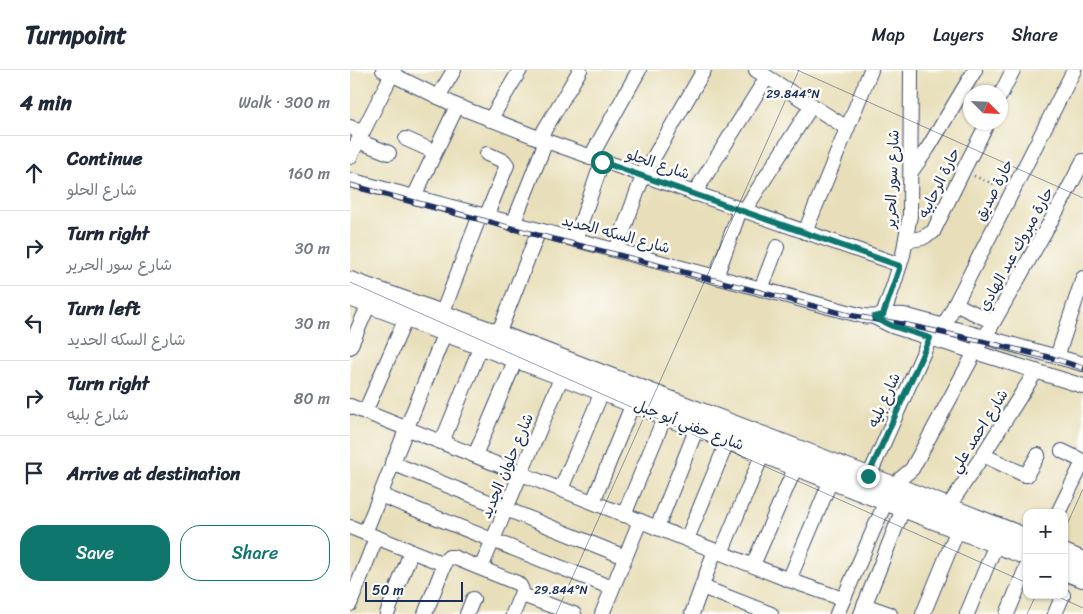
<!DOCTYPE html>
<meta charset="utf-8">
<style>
:root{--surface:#fff;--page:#f6f6f7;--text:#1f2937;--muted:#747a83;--line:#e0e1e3;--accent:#0f766e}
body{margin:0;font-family:Sriracha,"Playpen Sans Arabic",sans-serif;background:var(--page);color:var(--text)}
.controls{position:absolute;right:15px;bottom:15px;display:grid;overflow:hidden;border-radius:10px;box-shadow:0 1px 4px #0004}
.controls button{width:45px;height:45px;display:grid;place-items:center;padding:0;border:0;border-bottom:1px solid var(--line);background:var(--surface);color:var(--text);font:25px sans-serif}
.compass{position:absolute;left:613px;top:15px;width:45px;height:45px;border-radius:50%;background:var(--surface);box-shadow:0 1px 4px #0004;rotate:114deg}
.scale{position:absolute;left:15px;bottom:12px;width:98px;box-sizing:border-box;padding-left:5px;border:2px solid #1b2f5e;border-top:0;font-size:14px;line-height:18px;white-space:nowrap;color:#1b2f5e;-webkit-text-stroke:4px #fdfcf7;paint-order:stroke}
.stop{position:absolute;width:15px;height:15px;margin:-11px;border:4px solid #0f766e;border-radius:50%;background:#fff}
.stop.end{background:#0f766e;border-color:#fff;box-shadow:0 1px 5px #0008}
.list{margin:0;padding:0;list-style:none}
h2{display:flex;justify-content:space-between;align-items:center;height:65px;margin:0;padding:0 20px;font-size:21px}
h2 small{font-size:16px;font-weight:400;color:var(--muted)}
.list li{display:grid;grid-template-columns:32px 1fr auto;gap:15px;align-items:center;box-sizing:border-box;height:75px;padding:0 20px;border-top:1px solid var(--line)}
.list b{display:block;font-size:19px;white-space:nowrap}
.list p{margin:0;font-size:16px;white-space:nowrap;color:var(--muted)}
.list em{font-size:16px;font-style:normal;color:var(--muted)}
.actions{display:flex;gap:10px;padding:15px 20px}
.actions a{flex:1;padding:11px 0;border:1px solid var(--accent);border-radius:20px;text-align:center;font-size:18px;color:var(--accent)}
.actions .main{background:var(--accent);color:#fff}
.icon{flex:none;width:28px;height:28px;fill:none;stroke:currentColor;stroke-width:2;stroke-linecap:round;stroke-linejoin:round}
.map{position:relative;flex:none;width:733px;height:544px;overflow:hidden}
header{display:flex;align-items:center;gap:30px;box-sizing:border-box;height:70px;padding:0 25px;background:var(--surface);border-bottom:1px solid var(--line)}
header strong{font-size:24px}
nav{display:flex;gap:28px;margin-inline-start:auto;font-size:18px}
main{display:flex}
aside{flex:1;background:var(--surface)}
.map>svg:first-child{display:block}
</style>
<header>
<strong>Turnpoint</strong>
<nav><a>Map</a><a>Layers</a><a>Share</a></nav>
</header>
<main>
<aside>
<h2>4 min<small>Walk · 300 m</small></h2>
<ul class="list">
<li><svg class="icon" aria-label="ahead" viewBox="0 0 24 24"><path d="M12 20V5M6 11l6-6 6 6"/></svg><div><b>Continue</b><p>شارع الحلو</p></div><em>160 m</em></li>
<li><svg class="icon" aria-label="right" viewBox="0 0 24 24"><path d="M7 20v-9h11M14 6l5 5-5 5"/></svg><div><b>Turn right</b><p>شارع سور الحرير</p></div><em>30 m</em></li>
<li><svg class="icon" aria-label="left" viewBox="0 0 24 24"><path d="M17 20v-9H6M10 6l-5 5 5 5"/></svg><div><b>Turn left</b><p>شارع السكه الحديد</p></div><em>30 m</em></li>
<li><svg class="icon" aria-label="right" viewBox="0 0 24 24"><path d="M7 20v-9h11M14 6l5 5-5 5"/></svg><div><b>Turn right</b><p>شارع بليه</p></div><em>80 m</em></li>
<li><svg class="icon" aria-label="arrive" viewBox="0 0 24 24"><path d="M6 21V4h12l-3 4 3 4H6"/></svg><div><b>Arrive at destination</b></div></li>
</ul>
<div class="actions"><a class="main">Save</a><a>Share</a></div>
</aside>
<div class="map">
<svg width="733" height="544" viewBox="0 0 733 544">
<rect width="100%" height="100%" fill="#fdfcf7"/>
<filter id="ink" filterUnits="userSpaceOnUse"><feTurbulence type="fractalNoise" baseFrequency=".02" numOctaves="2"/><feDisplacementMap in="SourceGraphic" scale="10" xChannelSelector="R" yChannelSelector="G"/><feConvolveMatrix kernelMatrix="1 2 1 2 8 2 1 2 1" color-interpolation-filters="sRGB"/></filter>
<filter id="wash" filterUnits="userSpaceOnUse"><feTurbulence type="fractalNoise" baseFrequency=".0096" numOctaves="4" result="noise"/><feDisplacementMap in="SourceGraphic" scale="20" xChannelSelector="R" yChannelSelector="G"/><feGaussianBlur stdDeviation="1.12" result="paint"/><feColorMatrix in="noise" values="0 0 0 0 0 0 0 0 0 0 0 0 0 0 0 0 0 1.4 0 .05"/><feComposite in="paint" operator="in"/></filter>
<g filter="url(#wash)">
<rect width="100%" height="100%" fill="#e8dfba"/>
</g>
<g filter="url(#ink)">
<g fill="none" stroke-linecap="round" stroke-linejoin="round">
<!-- minor casing -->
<g stroke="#3a496c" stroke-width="16">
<g id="minor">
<polyline points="33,0 107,36 196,71 550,195"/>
<polyline points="406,0 497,58"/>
<polyline points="650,26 663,0"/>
<polyline points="88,27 104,0"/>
<polyline points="140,50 170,0"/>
<polyline points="0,57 12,63"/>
<polyline points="56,69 85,82"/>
<polyline points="189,69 230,0"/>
<polyline points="8,71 39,83"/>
<polyline points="0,87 44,0"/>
<polyline points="240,88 289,0"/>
<polyline points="561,102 578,78 625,0"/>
<path d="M0 110 513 246C527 248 539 244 554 245L733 294"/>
<polyline points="344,124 417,7"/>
<polyline points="64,127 107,36"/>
<polyline points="394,141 462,35"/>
<polyline points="136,147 157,95 154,91 137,84"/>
<polyline points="163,154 196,71"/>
<polyline points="455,162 521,0"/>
<polyline points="225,170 252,92"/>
<polyline points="556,171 572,168 583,162 617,93 638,52"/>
<polyline points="266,180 293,106 354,0"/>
<polyline points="366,207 390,140"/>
<polyline points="411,219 427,177"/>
<polyline points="605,234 643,252"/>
<polyline points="92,244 130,145"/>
<polyline points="533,245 544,214 553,185 560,145 561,0"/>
<polyline points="524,247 542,256 733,316"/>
<polyline points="594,256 724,0"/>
<polyline points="145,272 189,160"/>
<polyline points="0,277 19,234"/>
<polyline points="707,287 733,208"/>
<polyline points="0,336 439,510 493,529"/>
<polyline points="15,342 56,248"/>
<polyline points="92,372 131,276"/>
<polyline points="712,381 733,391"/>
<polyline points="125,385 166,289"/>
<polyline points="633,385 675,405 677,405 678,402 688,385"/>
<polyline points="42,393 275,487"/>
<polyline points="519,406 580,268"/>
<polyline points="211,419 252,322"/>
<polyline points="30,425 262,518"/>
<polyline points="243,432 283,333"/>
<polyline points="598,437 633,385 686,301"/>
<polyline points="708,443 733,392"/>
<polyline points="274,445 315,346"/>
<polyline points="0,457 94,494"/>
<polyline points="307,458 350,350"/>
<polyline points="15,463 95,262"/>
<polyline points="337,469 378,370"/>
<polyline points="371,483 413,383"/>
<polyline points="403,495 446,396"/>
<polyline points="131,498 212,306"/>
<polyline points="439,510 481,410"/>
<polyline points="352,517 421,544"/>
<polyline points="172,525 224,544"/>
<polyline points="0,534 26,468"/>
<polyline points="514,535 540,544"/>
<polyline points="37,544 61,482"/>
<path d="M75 544 96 490 99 487H103L167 513C171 516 172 518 172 522L163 544"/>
<polyline points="117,544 123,529"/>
<polyline points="252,544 290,451"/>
<polyline points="342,544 365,480"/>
<polyline points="487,544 543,415 562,399 631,271 635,267 710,135 733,91"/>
<polyline points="511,544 557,429"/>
<polyline points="573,544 608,459"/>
<polyline points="617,544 646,474"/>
<polyline points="657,544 677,496"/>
<polyline points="705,544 713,525"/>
</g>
</g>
<!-- tertiary casing -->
<g stroke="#3a496c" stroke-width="20">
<g id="tertiary">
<polyline points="0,211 148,264 552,419 677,468"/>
<polyline points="0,227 212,306 677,486"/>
<polyline points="714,483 733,491"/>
<polyline points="714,501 733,508"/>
</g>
</g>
<!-- path -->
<polyline stroke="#3a496c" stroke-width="2.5" stroke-dasharray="1 4" stroke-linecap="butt" points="624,106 651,117"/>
<!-- minor -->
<use href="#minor" stroke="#fff" stroke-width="14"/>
<!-- tertiary -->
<use href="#tertiary" stroke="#fff" stroke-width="18"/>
<!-- rail casing -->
<g stroke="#1b2f5e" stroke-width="5.5">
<polyline id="rail" points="0,115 128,149 187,165 272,186 498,245 552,254 631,271 702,288 733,298"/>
</g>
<!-- rail -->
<use href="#rail" stroke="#fdfcf7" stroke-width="4" stroke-dasharray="11" stroke-linecap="butt"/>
</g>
</g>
<g fill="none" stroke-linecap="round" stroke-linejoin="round" filter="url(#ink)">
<!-- route -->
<polyline stroke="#0f766e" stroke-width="6" points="252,92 550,196 533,245 524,247 542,256 580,268 518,406"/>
</g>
<!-- ticks -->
<path fill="none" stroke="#1b2f5e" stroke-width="1" stroke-opacity="0.45" d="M447 0 733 128M0 212 677 513M714 461 733 419M704 525 733 538M206 544 449 0M677 544 686 525"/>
<g text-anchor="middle" stroke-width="5" stroke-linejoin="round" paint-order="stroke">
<!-- street labels -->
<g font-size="15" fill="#1b2f5e" stroke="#fdfcf7">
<text transform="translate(308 94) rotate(19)" y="5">شارع الحلو</text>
<text transform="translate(542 109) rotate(-88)" y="5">شارع سور الحرير</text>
<text transform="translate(589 113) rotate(-64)" y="5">حارة الرحابيه</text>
<text transform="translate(644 120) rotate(-63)" y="5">حارة صديق</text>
<text transform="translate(266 164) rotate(15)" y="5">شارع السكه الحديد</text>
<text transform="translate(666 179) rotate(-61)" y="5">حارة مبروك عبد الهادي</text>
<text transform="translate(534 330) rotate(-66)" y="5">شارع بليه</text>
<text transform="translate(339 355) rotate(21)" y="5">شارع حفني أبو جبل</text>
<text transform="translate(629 361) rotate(-58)" y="5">شارع احمد علي</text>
<text transform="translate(157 396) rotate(-67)" y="5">شارع حلوان الجديد</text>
</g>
</g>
<g font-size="12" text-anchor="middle" fill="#1b2f5e" stroke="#fdfcf7" stroke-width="5" stroke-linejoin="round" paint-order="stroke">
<text x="443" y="28">29.844°N</text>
<text x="211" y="524">29.844°N</text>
</g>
</svg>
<div class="controls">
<button>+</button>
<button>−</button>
</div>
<svg class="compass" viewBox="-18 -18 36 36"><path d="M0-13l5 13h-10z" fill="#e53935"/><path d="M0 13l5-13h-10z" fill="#747a83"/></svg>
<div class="scale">50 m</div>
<div class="stop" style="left:252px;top:92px"></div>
<div class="stop end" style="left:518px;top:406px"></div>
</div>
</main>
